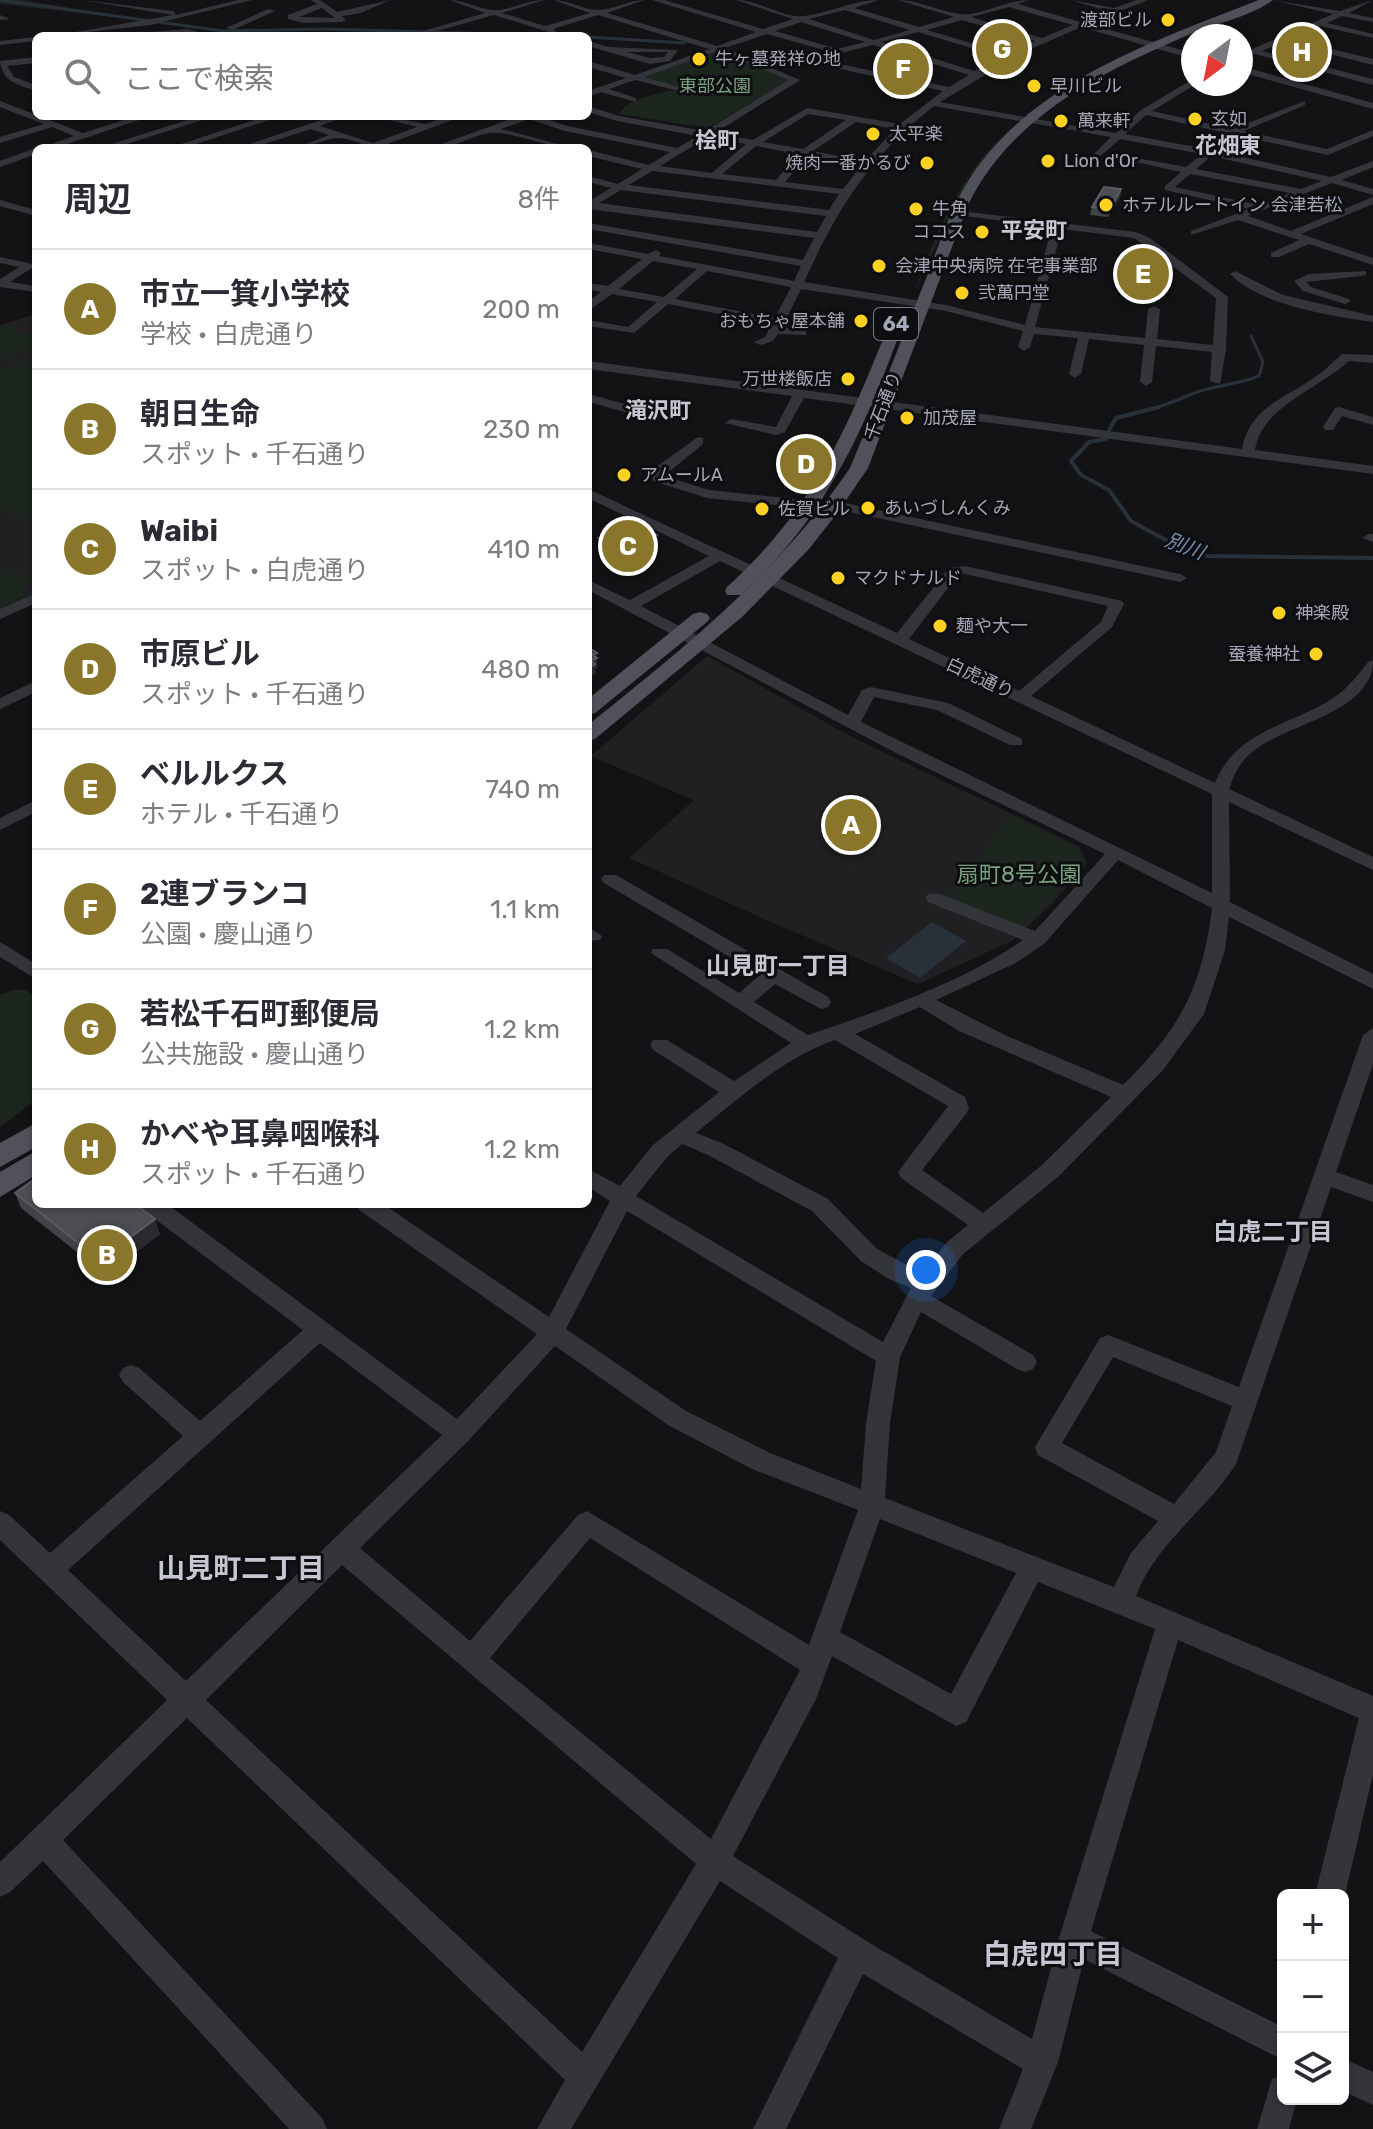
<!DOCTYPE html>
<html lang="ja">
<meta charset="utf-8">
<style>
:root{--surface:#fff;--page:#f2f2f3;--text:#2b2b33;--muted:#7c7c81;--line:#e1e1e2;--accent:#8a762b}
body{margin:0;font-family:Rubik,"Noto Sans JP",sans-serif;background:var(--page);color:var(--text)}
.controls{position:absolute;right:24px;bottom:24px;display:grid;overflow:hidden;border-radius:12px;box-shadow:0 2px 6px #0004}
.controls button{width:72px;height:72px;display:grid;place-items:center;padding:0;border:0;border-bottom:2px solid var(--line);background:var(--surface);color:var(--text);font:40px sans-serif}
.compass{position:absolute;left:1181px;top:24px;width:72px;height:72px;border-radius:50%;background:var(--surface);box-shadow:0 2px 6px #0004;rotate:212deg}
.you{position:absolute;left:926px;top:1270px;width:28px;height:28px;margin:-20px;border:6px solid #fff;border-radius:50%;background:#1a73e8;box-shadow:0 0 0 12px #1a73e833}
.badge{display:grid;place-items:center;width:52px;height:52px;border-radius:50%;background:var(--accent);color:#fff;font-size:26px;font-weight:700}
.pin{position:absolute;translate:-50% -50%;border:4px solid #fff;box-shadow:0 2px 8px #0006}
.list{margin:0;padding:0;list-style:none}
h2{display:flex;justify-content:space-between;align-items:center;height:104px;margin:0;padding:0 32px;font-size:34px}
h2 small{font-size:26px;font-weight:400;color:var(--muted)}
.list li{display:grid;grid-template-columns:52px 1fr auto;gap:24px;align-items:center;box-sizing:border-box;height:120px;padding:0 32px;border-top:2px solid var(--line)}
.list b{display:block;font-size:30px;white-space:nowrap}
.list p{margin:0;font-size:26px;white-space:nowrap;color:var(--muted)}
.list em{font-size:26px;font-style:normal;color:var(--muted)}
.icon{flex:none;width:44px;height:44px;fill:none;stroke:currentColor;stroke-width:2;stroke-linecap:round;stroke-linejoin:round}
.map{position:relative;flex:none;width:1373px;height:2129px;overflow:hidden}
.search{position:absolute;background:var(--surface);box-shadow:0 2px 6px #0004;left:32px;top:32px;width:560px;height:88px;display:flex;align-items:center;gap:20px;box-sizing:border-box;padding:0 28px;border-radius:12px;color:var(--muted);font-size:30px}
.panel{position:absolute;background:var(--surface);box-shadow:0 2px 6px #0004;left:32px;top:144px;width:560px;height:1064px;border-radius:12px}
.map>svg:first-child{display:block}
</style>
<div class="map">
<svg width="1373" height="2129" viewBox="0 0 1373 2129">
<rect width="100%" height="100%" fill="#131315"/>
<!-- built -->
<g fill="#201f22">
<polygon points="36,314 36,594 0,611 0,325"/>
<polygon points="707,656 852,737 1080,847 1087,863 1054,902 1012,941 918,984 773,923 629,858 694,800 591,756"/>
</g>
<!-- green -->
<g fill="#1d251f">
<polygon points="0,0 23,0 142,20 0,4"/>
<path d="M717 49 794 79 708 128 619 114C629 97 659 94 677 89L638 77Z"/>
<path d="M1016 124H1019L969 177 913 294C938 229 961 169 1016 124Z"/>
<polygon points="7,324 36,340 36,348 0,360 0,326"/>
<polygon points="36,357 36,529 0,507 0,369"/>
<polygon points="0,567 35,577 20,589 26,595 0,608"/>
<polygon points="1009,814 1077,848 1083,863 1049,903 1019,929 942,900 970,871"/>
<polygon points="12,990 26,990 36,998 36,1099 0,1127 0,995"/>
</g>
<!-- water -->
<polygon fill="#28303a" points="932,922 966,941 920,978 886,958"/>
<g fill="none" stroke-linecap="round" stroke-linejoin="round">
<!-- stream-far1 -->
<g stroke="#28303a" stroke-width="3">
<polyline points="0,0 223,31 325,29 576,36"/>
<polyline points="588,37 684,43"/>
<path d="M1151 409C1166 405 1178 400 1192 394 1213 385 1237 385 1259 376L1263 362 1251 336"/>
</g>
<!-- stream -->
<g stroke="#28303a" stroke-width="4">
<polyline points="1109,430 1116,418 1159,407"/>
<polyline points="1106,439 1089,442 1071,461 1081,475 1109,490 1131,521 1184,550 1206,556 1373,558"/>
</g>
<!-- minor -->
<g fill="#34343b" fill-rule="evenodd">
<polygon points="82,0 173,11 176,15 238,0 252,0 150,25 53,36 173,15"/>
<path d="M311 0H320L337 12 390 0 361 13 342 16 346 20 342 22 304 23 288 19V15L317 4ZM322 8 335 18 299 17Z"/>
<path d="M449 0C465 0 478 9 493 10 509 11 527 0 544 0L502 13 545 26 590 13 553 0C569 0 583 10 598 10 614 10 628 0 644 0L607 13 717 46 756 32 652 0H664L763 29 793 19 736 0C759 0 782 18 804 16 830 13 853 0 879 0L854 8 919 27 954 17 898 0C920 0 939 12 961 14 983 16 1006 0 1029 0L1018 4 1080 22 1107 11 1071 0 1114 8 1137 0H1148L1088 24 1193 53V59L1081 27 1022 53 940 102 1116 133 1141 110 1193 79 1196 84 1152 111 1233 129 1305 101V105L1244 131 1327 149 1373 130V136L1328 155 1235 135 1216 151 1331 177 1373 161V167L1342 180 1373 189V195L1332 183 1248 216 1291 231 1373 197V204L1301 234 1373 258V265L1309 244 1279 257H1271V253L1299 240 1238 220 1191 235V231L1249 209 1165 190V186L1181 172 1131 161 1136 158 1186 167 1202 154 1120 139 1097 159 1092 156 1111 137 934 106C868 158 837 210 804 282L946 305 1025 325 1052 227 956 215 952 214V210L1136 232 1150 238 1228 297 1226 349 1220 384 1210 381 1212 352 1156 346 1152 382 1146 386 1140 382 1144 345 1089 339 1081 374 1075 378 1069 374 1078 338 1034 334 1030 347 1024 351 1018 347 1023 331 946 311 801 289 782 327 806 331V335L778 334 773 341 760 345 754 342 765 337 772 324 668 304 634 333 588 326V320L628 327 657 302 612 294 588 311V302L601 292 588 289V283L608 286 642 259 588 249V243L648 254 656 250 661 253 659 256 794 281 801 266 588 229V223L803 260 814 238 588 209V202L611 188 588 182V176L618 184 642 169 588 156V150L649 165 670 152 565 131 529 119 501 129 573 148C548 148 509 130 490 133 470 136 455 148 434 148L436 146 519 116H538L567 126 677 148 698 136 617 121 588 112V106L619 116 705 131 789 80 717 51 644 77 679 87V91L635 80 609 89 636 98V102L601 92 588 97V91L626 78 588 67V61L635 75 709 49 598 15 553 29 556 31 552 33 494 15 419 36H406L485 13ZM1009 7 1073 25 1042 38 971 17ZM845 10 910 30 874 40 809 19ZM962 20 1035 41 1008 54 927 30ZM801 22 865 42 838 49 775 31ZM918 32 1001 57 974 71 882 42ZM767 34 838 54 873 45 969 75 949 87 759 47 756 51 943 91 900 124 807 108 753 140 715 133 800 80 725 48ZM808 114 846 120 803 149 763 142ZM1146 115 1227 133 1207 149 1125 134ZM856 122 895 129 865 161 813 151ZM708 137 746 144 712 173 660 166ZM756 146 798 154 776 180 722 174ZM807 156 861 166 843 189 785 182ZM1211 156 1322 181 1301 189 1196 169ZM652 171 839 194 829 210 629 185ZM1190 174 1290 193 1259 205 1175 187ZM621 190 826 216 817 232 599 203ZM1062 229 1134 238 1216 298 1213 345 1157 339 1160 309 1154 306 1148 309 1145 338 1035 327ZM653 261 697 269 664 297 619 289ZM707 271 791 287 775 318 675 299Z"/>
<polygon points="1272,0 1340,11 1373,0 1349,13 1373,18 1373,22 1342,16 1327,23 1373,34 1373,38 1320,26 1290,39 1373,59 1373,65 1283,42 1262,51 1373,79 1373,85 1255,54 1241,60 1241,54 1333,14"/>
<polygon points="268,9 275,11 233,30 226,28"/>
<polygon points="0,15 10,19 0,20"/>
<polygon points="188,29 212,36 146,34 150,32"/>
<polygon points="36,37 36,41 0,45 0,41"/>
<path d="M588 41 609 47 678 50 670 61 650 64 588 46ZM627 52H668L664 57 650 58Z"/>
<path d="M36 57V63L7 66 14 77 36 85V91C19 85 2 82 0 61Z"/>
<polygon points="1241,66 1373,103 1373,109 1241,72"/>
<polygon points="0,101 83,133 137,116 151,116 55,148 40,148 74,136 52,127 0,143 0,137 44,124 0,107"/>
<polygon points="200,116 215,116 114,148 99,148"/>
<polygon points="267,116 281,116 184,148 169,148"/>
<path d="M333 116H347L320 126 373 143 417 127 386 119 385 116 426 124 449 116H463L382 146 384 148C368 148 354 139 339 138 325 138 311 148 295 148L329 135 311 129 252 148H238Z"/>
<polygon points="36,148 36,154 0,167 0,161"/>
<polygon points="0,200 36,210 36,216 0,206"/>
<polygon points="0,257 32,264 32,268 10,282 36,286 36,292 0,287 0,279 19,267 0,263"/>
<path d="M1235 271 1283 295 1373 316V322C1331 316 1260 305 1230 274Z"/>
<polygon points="1366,271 1366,275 1362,276 1306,282 1311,287 1349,299 1351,301 1345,304 1303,291 1294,281 1309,274"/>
<path d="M1342 354 1373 355V363L1349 361C1316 391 1262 406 1255 450L1373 466V474L804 398 785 432 776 435 725 423 731 419 776 427 792 396 588 369V361L1242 449C1249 409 1283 399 1312 379 1323 372 1332 363 1342 354Z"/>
<polygon points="588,394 651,411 653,414 647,418 588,402"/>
<polygon points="1339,407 1373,417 1373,425 1342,416 1333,430 1325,430 1323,427 1335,408"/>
<polygon points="698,437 703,438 703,444 664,476 709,490 813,501 820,505 813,509 707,498 653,481 652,470"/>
<path d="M588 489 897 633 949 568 965 566 1122 601 1124 604 1112 627 1031 696 1215 783C1236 730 1290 726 1333 698 1348 688 1357 676 1368 662L1373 660C1373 714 1285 723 1251 753 1239 763 1234 775 1229 789L1373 857V870L1229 802 1230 902 1373 974V989L1229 917 1225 950 1204 1014 1163 1070 1058 1177 963 1254 931 1296 1033 1355 1037 1362 1033 1369 1025 1372 1017 1369 921 1312 900 1357 890 1423 885 1498 1114 1587 1131 1553 1158 1521 1038 1455 1035 1447 1100 1338 1108 1335 1239 1387 1363 1035 1373 1028V1064L1336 1172 1373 1185V1202L1331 1187 1236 1464C1207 1510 1155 1544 1136 1596L1373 1696V1774L1345 1895 1343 1899V1895H1315L1359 1718 1178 1640 1091 1931 1283 2027V2060L1084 1959 1058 2062 1031 2129H999L1023 2069 863 1974 786 2129H753L838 1958 720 1881 571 2129H537L565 2080 187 1718 63 1840 322 2118 327 2129H289L43 1861 10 1892 0 1897V1862L167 1700 0 1540V1511L9 1515 50 1553 183 1436 123 1382 119 1375 123 1368 131 1365 139 1368 200 1421 303 1330 143 1210 140 1204H167L457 1419 537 1334 359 1210 356 1204H383L549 1317 610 1201 588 1187V1169L620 1186 653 1145 719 1092 653 1050 650 1045 653 1040H667L734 1081 791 1043 651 953 653 949H667L739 993 760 975 604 883 601 879 604 875H616L828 997 831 1002 828 1007 821 1009 775 984 754 1002 808 1035C881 1010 959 984 1023 940L928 902 925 898 928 894H940L1035 931 1105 854 898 754 588 590V580L630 600 709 556 588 498ZM720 561 1212 794V893L861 722 874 697 937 710 1010 745H1022V739L948 703 871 687 862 690 848 715 641 606ZM965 574 1108 606 1101 622 1019 691 909 639 958 575ZM1118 860 1212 908C1202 988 1180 1029 1123 1085L1007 1036 936 1000 1016 963 1045 943ZM920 1007 959 1031 1111 1097 1042 1165 983 1213 922 1170 966 1114 969 1109 965 1097 855 1034ZM835 1040 948 1106 898 1172 901 1178 968 1225 947 1242 922 1273 877 1249 828 1199 722 1143 696 1133C738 1099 783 1058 835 1040ZM682 1144 708 1155 812 1211 861 1261 889 1279 911 1288 883 1342 636 1196 667 1157ZM627 1211 876 1361 866 1423 861 1489 770 1453 686 1411 566 1329ZM320 1343 442 1435 186 1681 68 1570ZM555 1346 668 1425 752 1469 858 1510 809 1645 587 1511 578 1515 470 1641 360 1548 468 1441ZM1113 1357 1232 1406 1216 1452 1174 1504 1062 1443ZM880 1519 1016 1573 951 1694 840 1632ZM590 1538 800 1670 711 1839 490 1658ZM342 1565 696 1864 582 2052 206 1700ZM1038 1582 1155 1629 1059 1938 1032 2039 868 1942 733 1856 816 1699 832 1656 956 1726 966 1722Z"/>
<polygon points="835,501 1180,574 1187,578 1180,582 830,508 830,502"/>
<polygon points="1369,534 1373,534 1373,542 1362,538"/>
<polygon points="36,593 36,603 0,619 0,609"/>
<polygon points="36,681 36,692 0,709 0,698"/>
<polygon points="36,800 36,812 0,830 0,818"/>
<polygon points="588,927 602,936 600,940 588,941"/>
<polygon points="0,942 36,964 36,979 0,957"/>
<polygon points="1343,2058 1373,2072 1373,2105 1343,2091"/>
<polygon points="1283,2074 1283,2099 1297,2099 1289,2129 1257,2129 1272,2079"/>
</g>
<!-- major -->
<g fill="#50515a" fill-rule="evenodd">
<path d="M1259 0H1273C1251 16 1218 23 1193 33 1105 70 1011 116 968 205L868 468 838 512 809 549 742 617 595 739 588 741V725C685 647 780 571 850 468 876 406 900 343 925 281 941 241 953 199 979 165 1046 76 1160 39 1259 0Z"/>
<path d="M896 320 903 324C863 433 827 515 741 595H727L725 591 727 587C813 509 847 430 889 324Z"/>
<polygon points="700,612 707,614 710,618 707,622 595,713 588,715 588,699 693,614"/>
<polygon points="36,1123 36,1147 0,1167 0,1143"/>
<polygon points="36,1151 36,1175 0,1197 0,1172"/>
</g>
</g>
<!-- wall -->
<g fill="#424348">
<polygon points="1121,189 1120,197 1108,217 1090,215 1092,207"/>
<polygon points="657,535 657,544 626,561 599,548 599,538"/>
<polygon points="15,1193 160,1234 106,1275 21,1208"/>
</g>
<!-- shaded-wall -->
<g fill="#2b2b2f">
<polygon points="1121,189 1120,197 1108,217 1110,210"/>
<polygon points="657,535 657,544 626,561 626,551"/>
<polygon points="597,653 597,668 595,669 596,673 588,679 588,669 592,655"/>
<polygon points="155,1219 160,1234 106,1275 100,1260"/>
</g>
<!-- building -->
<g fill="#4d4d54" stroke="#5a5b64" stroke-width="2">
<polygon points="1104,187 1121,189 1110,210 1092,207"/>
<polygon points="630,522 657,535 626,551 599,538"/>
<polygon points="588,647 597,653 592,655 597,658 591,661 595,664 588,669"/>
<polygon points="36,1178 36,1204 135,1204 155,1219 100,1260 15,1193"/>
</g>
<!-- markers -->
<g fill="#ffd121" stroke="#0e0e10" stroke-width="3">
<circle cx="1168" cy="20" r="8"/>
<circle cx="699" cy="59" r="8"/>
<circle cx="1034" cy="86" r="8"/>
<circle cx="1195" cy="119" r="8"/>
<circle cx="1061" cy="121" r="8"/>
<circle cx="873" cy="134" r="8"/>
<circle cx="1048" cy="161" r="8"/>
<circle cx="927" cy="163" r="8"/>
<circle cx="1106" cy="205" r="8"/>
<circle cx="916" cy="209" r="8"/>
<circle cx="982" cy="232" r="8"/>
<circle cx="879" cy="266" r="8"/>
<circle cx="962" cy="293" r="8"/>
<circle cx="861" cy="321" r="8"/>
<circle cx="848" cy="379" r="8"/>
<circle cx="907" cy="418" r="8"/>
<circle cx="624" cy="475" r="8"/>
<circle cx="868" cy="508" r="8"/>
<circle cx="762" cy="509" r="8"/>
<circle cx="838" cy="578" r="8"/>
<circle cx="1279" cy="613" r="8"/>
<circle cx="940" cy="626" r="8"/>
<circle cx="1316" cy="654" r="8"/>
</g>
<g text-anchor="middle" stroke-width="6" stroke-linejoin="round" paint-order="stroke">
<!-- far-poi labels -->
<g font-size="18" fill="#a4a7b7" stroke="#0e0e10" text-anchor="start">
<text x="1152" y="26" text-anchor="end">渡部ビル</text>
<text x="715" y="65">牛ヶ墓発祥の地</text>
<text x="1050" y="92">早川ビル</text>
<text x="1211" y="125">玄如</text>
<text x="1077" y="127">萬来軒</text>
<text x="889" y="140">太平楽</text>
<text x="1064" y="167">Lion d'Or</text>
<text x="911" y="169" text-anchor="end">焼肉一番かるび</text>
<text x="1122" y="211">ホテルルートイン 会津若松</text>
<text x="932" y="215">牛角</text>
<text x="966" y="238" text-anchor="end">ココス</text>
<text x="895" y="272">会津中央病院 在宅事業部</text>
<text x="978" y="299">弐萬円堂</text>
<text x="845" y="327" text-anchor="end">おもちゃ屋本舗</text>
<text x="832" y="385" text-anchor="end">万世楼飯店</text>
<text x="923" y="424">加茂屋</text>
<text x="640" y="481">アムールA</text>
<text x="884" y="514">あいづしんくみ</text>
<text x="778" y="515">佐賀ビル</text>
<text x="854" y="584">マクドナルド</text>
<text x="1295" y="619">神楽殿</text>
<text x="956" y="632">麺や大一</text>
<text x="1300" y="660" text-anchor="end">蚕養神社</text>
</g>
<!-- far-park labels -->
<g font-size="18" fill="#79a381" stroke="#0e0e10">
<text x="715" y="92">東部公園</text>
</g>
<!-- far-street labels -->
<g font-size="18" fill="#a4a7b7" stroke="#0e0e10">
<text transform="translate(883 406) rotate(-69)" y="6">千石通り</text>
<text transform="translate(980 678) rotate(25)" y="6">白虎通り</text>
</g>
<!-- shield labels -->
<rect fill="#0e0e10" stroke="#777985" stroke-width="2" x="874" y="308" width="44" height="32" rx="6"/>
<g font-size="20" font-weight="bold" fill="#a4a7b7">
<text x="896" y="331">64</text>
</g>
<!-- far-water labels -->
<g font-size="20" font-style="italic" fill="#7790b5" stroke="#0e0e10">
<text transform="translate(1185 546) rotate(21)" y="7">別川</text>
</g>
<!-- far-quarter labels -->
<g font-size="22" font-weight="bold" fill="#c5c7d2" stroke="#0e0e10">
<text x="717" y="148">桧町</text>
<text x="1228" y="153">花畑東</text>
<text x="1034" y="238">平安町</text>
<text x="658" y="418">滝沢町</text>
</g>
<!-- park labels -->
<g font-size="22" fill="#79a381" stroke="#0e0e10">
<text x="1019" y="882">扇町8号公園</text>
</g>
<!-- neighbourhood labels -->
<g font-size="24" font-weight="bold" fill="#c5c7d2" stroke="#0e0e10">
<text x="778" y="974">山見町一丁目</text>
<text x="1273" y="1240">白虎二丁目</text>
</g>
<!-- near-neighbourhood labels -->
<g font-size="28" font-weight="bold" fill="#c5c7d2" stroke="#0e0e10">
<text x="241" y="1578">山見町二丁目</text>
<text x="1053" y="1964">白虎四丁目</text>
</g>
</g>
</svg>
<div class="controls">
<button>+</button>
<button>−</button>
<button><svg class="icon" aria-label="layers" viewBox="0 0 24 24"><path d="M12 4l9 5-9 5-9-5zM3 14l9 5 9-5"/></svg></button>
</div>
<svg class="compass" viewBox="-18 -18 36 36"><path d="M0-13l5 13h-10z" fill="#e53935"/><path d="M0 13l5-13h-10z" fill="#7c7c81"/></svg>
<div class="you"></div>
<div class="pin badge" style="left:851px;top:825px">A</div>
<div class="pin badge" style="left:107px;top:1255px">B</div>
<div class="pin badge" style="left:628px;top:546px">C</div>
<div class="pin badge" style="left:806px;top:464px">D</div>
<div class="pin badge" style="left:1143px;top:274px">E</div>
<div class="pin badge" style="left:903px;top:69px">F</div>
<div class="pin badge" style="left:1002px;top:49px">G</div>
<div class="pin badge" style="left:1302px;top:52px">H</div>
<div class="search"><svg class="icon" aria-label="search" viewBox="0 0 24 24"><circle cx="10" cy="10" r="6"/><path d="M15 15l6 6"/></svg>ここで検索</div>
<section class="panel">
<h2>周辺<small>8件</small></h2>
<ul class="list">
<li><span class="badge">A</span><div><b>市立一箕小学校</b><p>学校 · 白虎通り</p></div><em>200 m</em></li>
<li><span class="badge">B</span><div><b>朝日生命</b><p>スポット · 千石通り</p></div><em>230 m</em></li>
<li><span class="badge">C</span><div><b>Waibi</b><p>スポット · 白虎通り</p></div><em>410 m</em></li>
<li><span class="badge">D</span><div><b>市原ビル</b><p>スポット · 千石通り</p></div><em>480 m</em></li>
<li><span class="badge">E</span><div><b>ベルルクス</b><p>ホテル · 千石通り</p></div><em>740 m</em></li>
<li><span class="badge">F</span><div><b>2連ブランコ</b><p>公園 · 慶山通り</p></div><em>1.1 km</em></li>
<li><span class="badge">G</span><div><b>若松千石町郵便局</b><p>公共施設 · 慶山通り</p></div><em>1.2 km</em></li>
<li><span class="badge">H</span><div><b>かべや耳鼻咽喉科</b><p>スポット · 千石通り</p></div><em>1.2 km</em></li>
</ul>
</section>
</div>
